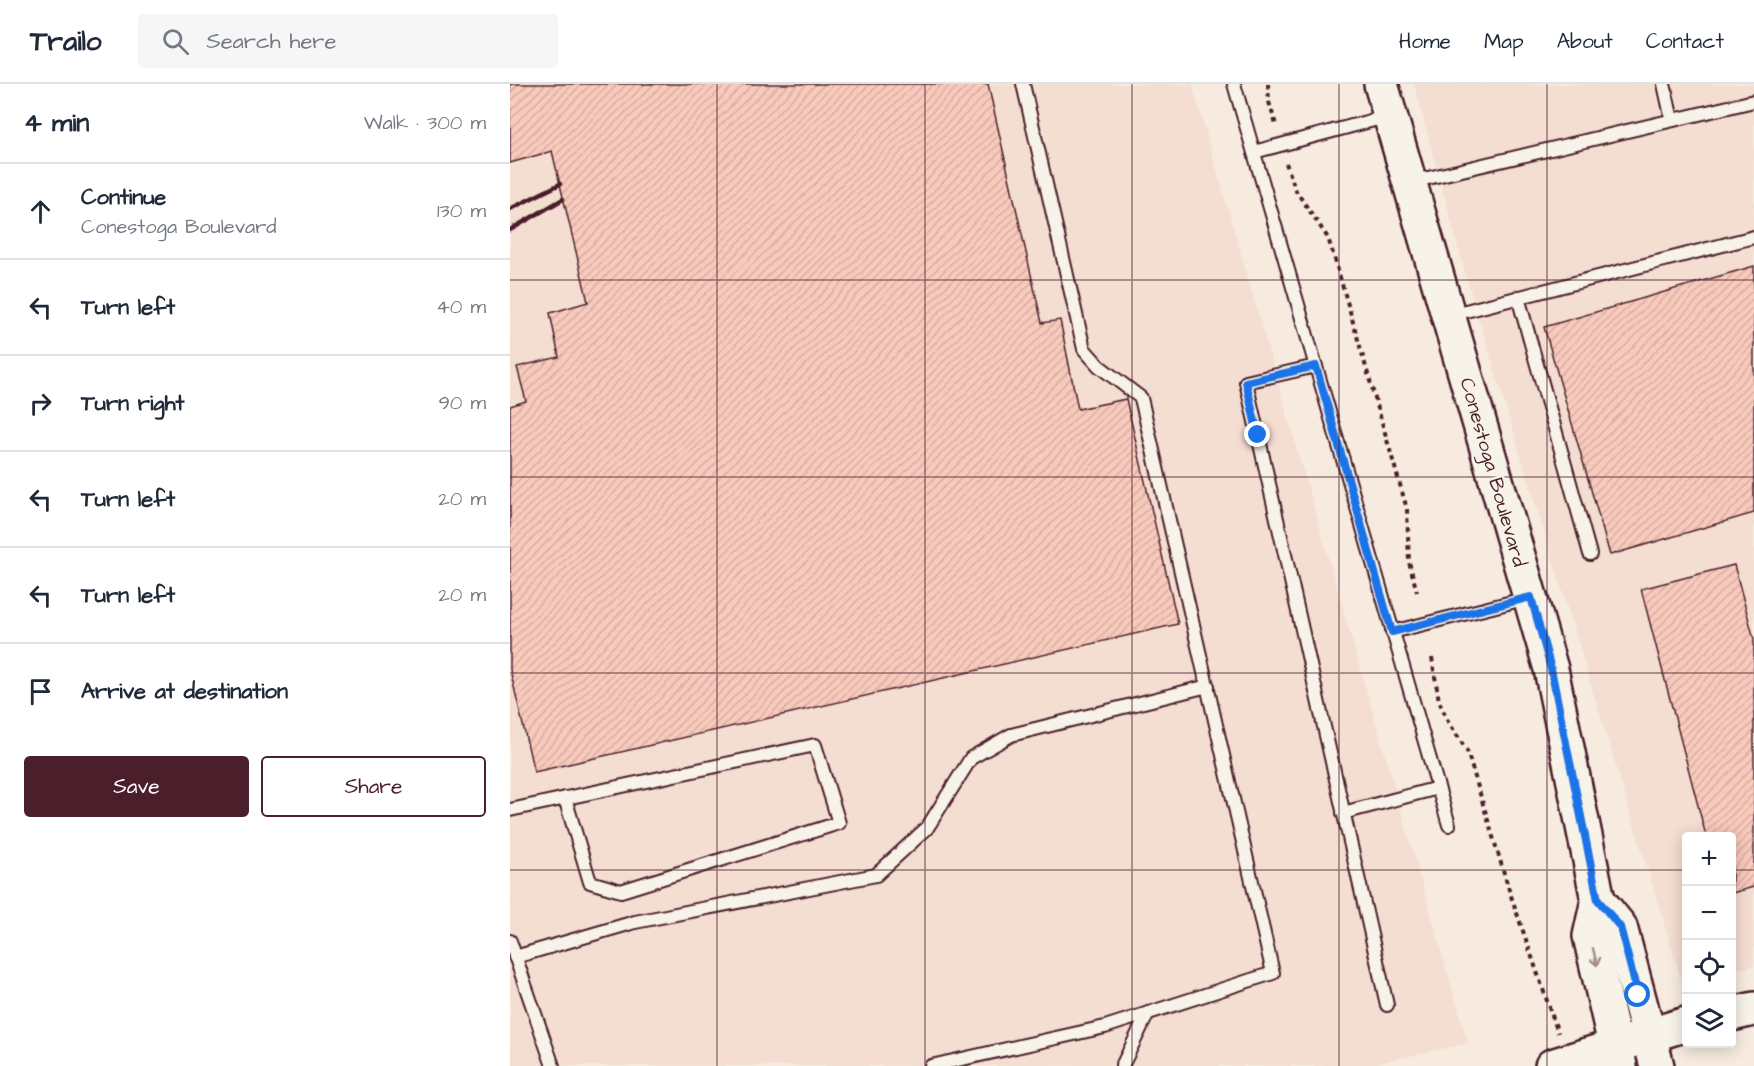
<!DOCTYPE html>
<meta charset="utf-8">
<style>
:root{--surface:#fff;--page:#f6f6f7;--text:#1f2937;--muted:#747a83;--line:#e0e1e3;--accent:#4a1f2b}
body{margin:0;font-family:"Architects Daughter",sans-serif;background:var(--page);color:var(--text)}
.controls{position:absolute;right:18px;bottom:18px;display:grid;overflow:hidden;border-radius:6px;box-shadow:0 3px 15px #0003}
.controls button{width:54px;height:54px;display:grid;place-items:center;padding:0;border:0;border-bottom:2px solid var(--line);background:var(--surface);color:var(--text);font:30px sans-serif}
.stop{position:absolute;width:18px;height:18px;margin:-14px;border:4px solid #1a73e8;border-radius:50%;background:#fff}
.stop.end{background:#1a73e8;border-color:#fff;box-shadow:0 2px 6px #0008}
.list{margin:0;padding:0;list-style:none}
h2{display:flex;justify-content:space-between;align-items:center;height:78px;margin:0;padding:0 24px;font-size:26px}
h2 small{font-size:20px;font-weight:400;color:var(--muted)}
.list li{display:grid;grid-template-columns:39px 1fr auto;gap:18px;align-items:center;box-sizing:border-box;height:96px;padding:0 24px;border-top:2px solid var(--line)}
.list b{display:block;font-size:22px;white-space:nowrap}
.list p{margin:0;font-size:20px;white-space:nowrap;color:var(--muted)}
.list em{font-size:20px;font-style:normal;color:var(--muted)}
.actions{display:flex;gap:12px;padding:18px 24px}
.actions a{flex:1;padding:14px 0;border:2px solid var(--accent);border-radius:6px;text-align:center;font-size:21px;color:var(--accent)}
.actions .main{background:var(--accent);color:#fff}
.icon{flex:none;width:33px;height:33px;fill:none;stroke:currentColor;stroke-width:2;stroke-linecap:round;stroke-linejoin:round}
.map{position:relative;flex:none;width:1244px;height:982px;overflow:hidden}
header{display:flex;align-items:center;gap:36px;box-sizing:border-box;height:84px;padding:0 30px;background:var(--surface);border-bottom:2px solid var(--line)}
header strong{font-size:28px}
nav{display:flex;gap:33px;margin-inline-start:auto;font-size:21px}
.search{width:420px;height:54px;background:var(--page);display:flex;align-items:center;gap:15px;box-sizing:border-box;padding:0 21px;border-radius:6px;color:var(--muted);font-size:22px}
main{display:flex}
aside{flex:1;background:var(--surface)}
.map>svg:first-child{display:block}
</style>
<header>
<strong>Trailo</strong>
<div class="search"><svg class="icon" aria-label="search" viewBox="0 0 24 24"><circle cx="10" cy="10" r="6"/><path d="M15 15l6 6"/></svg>Search here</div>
<nav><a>Home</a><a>Map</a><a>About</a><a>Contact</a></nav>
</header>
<main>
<aside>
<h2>4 min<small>Walk · 300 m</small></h2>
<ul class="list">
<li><svg class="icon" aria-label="ahead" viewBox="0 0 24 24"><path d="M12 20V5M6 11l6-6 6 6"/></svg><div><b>Continue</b><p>Conestoga Boulevard</p></div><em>130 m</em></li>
<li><svg class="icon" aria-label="left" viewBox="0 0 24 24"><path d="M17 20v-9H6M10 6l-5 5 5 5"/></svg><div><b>Turn left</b></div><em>40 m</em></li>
<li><svg class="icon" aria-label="right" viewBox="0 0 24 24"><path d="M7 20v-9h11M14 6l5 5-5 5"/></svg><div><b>Turn right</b></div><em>90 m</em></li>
<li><svg class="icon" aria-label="left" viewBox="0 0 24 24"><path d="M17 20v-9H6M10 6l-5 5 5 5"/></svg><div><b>Turn left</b></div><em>20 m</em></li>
<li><svg class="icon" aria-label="left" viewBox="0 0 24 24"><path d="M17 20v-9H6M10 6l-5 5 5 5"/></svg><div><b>Turn left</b></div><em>20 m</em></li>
<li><svg class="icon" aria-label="arrive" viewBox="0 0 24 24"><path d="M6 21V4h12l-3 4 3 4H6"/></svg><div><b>Arrive at destination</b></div></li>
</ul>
<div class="actions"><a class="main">Save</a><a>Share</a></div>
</aside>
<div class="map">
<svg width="1244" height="982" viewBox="0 0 1244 982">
<defs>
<pattern id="building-hatch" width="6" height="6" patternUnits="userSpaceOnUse" patternTransform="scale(1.5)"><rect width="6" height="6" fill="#f8cabc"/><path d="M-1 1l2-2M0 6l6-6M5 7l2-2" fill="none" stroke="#d6ada2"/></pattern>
</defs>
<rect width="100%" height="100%" fill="#f7ebdf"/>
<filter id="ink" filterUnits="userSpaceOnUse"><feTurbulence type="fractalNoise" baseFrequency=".0167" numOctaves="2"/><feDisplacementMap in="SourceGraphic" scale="12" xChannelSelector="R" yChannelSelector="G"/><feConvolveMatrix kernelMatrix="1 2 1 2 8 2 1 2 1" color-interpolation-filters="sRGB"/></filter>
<g filter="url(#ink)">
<!-- built -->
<g fill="#f4ddd1">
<polygon points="0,0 682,0 958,959 855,982 0,982"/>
<polygon points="904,0 1244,0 1244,881 1222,887 1222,752 1176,752 1176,897 1172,898 956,192"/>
</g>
<!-- building -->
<g fill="url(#building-hatch)" stroke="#4a1f2b" stroke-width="1.5">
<polygon points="0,0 478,0 532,239 550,236 568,325 616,315 668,540 24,688 0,586 0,322 16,317 7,283 49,273 40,229 78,218 42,67 0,79"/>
<polygon points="1244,182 1244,429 1100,471 1034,243"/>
<polygon points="1224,481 1244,555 1244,803 1222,809 1222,752 1196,752 1131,505"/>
</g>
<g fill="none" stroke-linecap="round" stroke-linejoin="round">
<!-- lane casing -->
<g stroke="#4a1f2b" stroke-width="16">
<g id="lane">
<polyline points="724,0 939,741"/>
<polyline points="1154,0 1162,36"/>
<polyline points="744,68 879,32"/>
<polyline points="901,98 1244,17"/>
<polyline points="1008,213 1080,470"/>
<polyline points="940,231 1244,153"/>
<polyline points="806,282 736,298 877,921"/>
<polyline points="882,548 1018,514"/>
<polyline points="0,726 305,661 329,739 111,807 80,798 55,714"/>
<polyline points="833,729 928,704"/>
<polyline points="0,857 43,982"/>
<polyline points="5,873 125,838 366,791 417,744 461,674 501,651 698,602"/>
<polyline points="421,982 595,943 763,889 631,314 589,282 574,265 513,0"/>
<polyline points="612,982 638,929"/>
</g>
</g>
<!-- secondary casing -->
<g stroke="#4a1f2b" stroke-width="38">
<g id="secondary">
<polyline points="871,0 1041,585 1088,816 1080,852 1110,982"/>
<polyline points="1088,816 1110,843 1147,982"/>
<polyline points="1222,930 1244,925"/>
<polyline points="1042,982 1176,940"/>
</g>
</g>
<!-- path -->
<g stroke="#4a1f2b" stroke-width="4" stroke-dasharray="4.5 4.5" stroke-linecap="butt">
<polyline points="758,0 759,18 766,41"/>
<polyline points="776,79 786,107 818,154 825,176 897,425 899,478 907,508"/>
<polyline points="922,574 929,617 938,637 957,667 1000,809 1048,949"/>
</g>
<!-- lane -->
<use href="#lane" stroke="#f7f3e8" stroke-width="12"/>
<!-- secondary -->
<use href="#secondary" stroke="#f7f3e8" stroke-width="33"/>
<!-- rail -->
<g stroke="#4a1f2b" stroke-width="4.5">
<polyline points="0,125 50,100"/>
<polyline points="0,146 53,115"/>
</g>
</g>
<!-- one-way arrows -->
<defs><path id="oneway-shaft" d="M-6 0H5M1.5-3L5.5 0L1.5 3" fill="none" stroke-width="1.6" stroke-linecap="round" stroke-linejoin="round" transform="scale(1.5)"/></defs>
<use stroke="#a0898a" href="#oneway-shaft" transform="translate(1085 873) rotate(77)"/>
</g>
<g fill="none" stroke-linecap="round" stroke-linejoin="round" filter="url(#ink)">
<!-- route -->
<polyline stroke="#1a73e8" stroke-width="8" points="748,351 736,298 806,282 882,548 1021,513 1041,585 1088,816 1110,843 1128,911"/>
</g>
<!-- grid -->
<path fill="none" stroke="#4a1f2b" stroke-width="1.5" stroke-opacity="0.55" d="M207 0V982M415 0V982M622 0V982M829 0V982M1037 0V982M0 196H1244M0 393H1244M0 589H1244M0 786H1176M1222 786H1244"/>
<g text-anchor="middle" stroke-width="5" stroke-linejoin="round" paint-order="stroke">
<!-- street labels -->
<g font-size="20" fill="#4a1f2b" stroke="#f7f3e8">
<text transform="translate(984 388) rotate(74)" y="7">Conestoga Boulevard</text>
</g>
</g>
</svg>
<div class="controls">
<button>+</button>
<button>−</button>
<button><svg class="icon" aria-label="locate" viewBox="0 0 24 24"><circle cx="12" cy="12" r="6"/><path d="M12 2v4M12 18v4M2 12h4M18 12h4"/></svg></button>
<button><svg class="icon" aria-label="layers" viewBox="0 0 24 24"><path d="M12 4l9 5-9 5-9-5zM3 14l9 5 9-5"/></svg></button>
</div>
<div class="stop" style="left:1128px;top:911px"></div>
<div class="stop end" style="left:748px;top:351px"></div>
</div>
</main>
